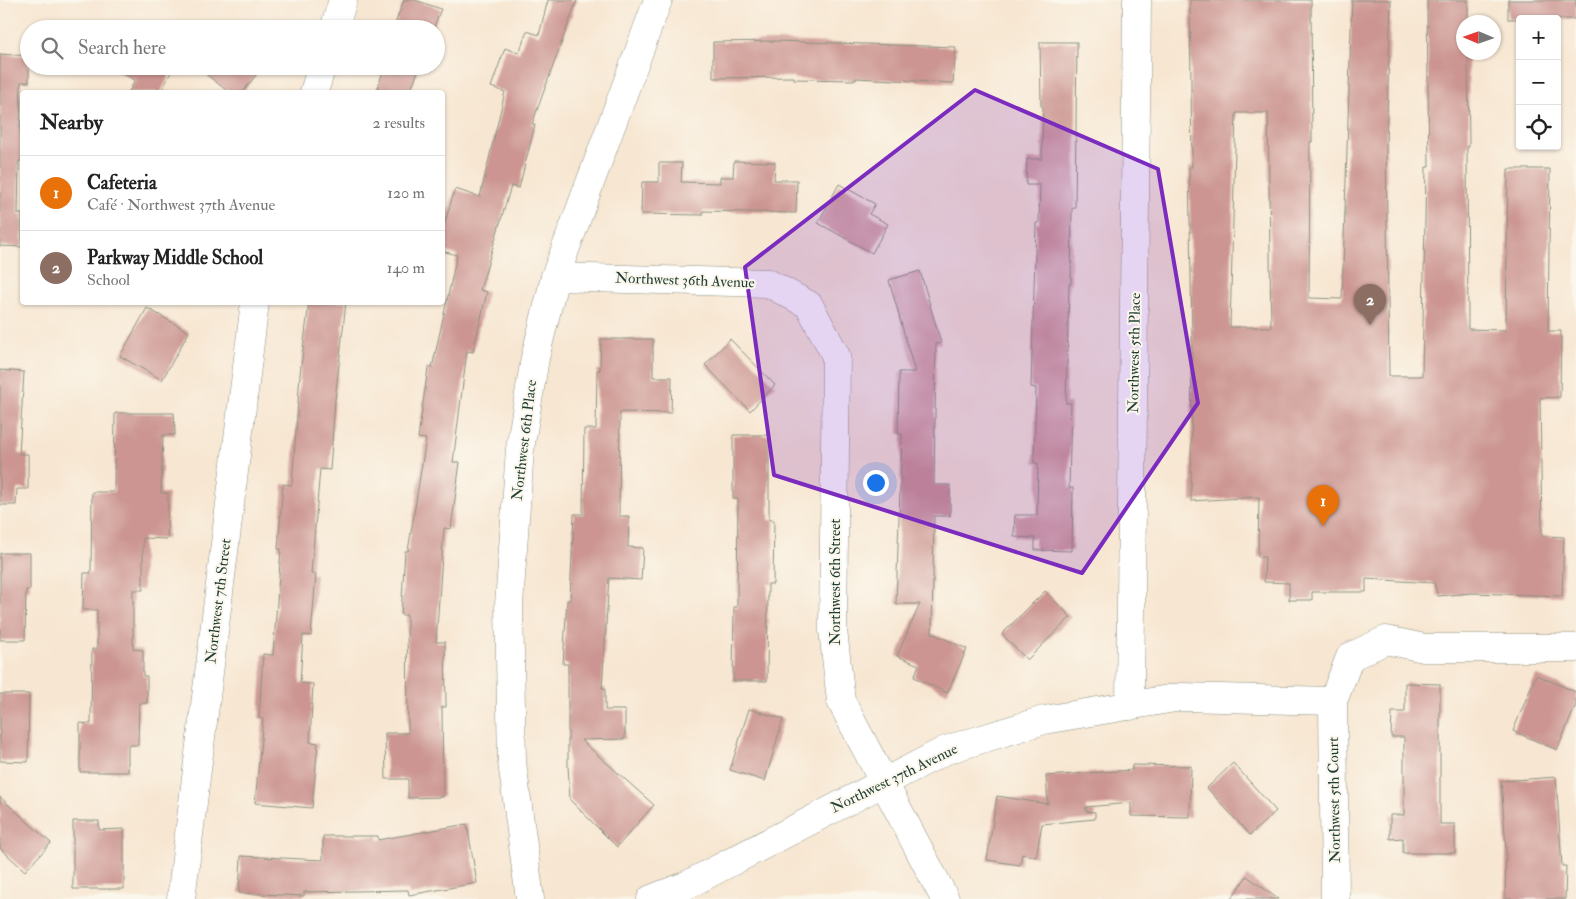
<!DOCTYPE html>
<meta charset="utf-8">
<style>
:root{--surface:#fff;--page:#f2f2f2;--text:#222;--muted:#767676;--line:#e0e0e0;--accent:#db2777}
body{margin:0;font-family:"IM FELL Double Pica",serif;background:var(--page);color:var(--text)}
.controls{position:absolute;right:15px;top:15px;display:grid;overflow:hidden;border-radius:5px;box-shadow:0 1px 4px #0004}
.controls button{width:45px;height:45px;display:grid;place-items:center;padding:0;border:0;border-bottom:1px solid var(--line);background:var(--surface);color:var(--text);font:25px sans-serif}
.compass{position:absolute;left:1456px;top:15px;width:45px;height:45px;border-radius:50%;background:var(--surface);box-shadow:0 1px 4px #0004;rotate:272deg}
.you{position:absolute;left:875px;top:482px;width:18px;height:18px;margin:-12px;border:4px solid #fff;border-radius:50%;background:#1a73e8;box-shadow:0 0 0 8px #1a73e833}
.badge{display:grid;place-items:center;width:32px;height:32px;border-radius:50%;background:var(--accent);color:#fff;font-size:16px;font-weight:700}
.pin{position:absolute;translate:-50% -41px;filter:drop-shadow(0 1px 2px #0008)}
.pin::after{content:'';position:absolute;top:26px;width:18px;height:15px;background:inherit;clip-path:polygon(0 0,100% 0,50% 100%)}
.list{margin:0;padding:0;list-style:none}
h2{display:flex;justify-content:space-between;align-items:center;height:65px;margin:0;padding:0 20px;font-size:21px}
h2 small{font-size:16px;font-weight:400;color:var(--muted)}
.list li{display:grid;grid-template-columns:32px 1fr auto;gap:15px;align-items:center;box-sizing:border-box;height:75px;padding:0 20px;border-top:1px solid var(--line)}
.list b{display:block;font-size:19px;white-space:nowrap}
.list p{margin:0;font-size:16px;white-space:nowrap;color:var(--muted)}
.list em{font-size:16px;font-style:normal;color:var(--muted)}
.icon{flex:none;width:28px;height:28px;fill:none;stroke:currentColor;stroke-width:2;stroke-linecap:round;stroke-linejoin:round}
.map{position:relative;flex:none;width:1576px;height:899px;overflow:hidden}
.search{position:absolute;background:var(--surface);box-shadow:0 1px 4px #0004;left:20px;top:20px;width:425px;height:55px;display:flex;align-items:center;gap:12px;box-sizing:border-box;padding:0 18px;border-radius:28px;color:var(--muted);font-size:19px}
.panel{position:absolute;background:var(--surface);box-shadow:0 1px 4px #0004;left:20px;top:90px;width:425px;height:215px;border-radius:5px}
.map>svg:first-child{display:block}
</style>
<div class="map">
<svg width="1576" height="899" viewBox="0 0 1576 899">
<rect width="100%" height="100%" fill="#fbf7ec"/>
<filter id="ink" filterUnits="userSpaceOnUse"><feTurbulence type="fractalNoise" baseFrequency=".02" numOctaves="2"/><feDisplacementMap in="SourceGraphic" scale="10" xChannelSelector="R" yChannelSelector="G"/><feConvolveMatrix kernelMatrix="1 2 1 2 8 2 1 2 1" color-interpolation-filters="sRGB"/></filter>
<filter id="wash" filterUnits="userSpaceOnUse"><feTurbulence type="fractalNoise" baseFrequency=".0096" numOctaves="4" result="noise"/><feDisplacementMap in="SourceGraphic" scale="20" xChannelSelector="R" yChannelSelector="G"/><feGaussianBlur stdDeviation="1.12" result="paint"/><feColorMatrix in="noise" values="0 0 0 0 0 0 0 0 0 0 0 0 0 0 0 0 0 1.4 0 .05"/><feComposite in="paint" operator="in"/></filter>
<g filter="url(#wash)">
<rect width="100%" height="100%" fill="#f7e6d1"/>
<g id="blocks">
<!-- building -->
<g fill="#cc9591" fill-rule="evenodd">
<polygon points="404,0 415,0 441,9 433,29 393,29"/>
<polygon points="548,0 577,0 532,124 535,125 519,188 511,186 480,290 487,292 473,352 467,351 453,462 460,462 451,529 444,528 436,642 445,642 446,707 442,707 443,797 408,798 408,779 386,779 385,733 408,733 407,615 401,615 405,551 408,551 426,439 418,438 428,368 432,368 457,255 442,251 442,232 455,189 480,197 505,92 491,87 505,48 519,53 527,31 539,35"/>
<path d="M1190 0H1311L1312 142H1310L1309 298 1342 299 1352 0H1391L1386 145 1389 376H1422L1426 167H1429L1427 0H1468V22H1464V52H1468L1469 147H1467L1468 329 1506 330 1508 169H1550L1548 331H1561L1560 397 1540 398 1542 536 1564 537 1562 596 1472 593 1438 596 1434 583 1366 579V592H1312V600H1289V583L1264 582 1265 557H1258L1259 497 1191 501 1192 332 1189 167H1192ZM1236 113H1268L1271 327H1230Z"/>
<rect x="1508" y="0" width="68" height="19"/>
<polygon points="775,41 956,47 953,83 856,78 856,80 794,79 794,77 713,78 713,42"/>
<polygon points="1040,42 1077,42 1075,208 1072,208 1071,284 1069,284 1066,403 1071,403 1069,488 1073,488 1072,551 1035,550 1035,538 1014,537 1015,515 1037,515 1038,463 1034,463 1036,388 1031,387 1036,223 1039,223 1040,185 1026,185 1027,159 1042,159 1043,106 1041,106"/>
<polygon points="0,54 29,56 29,82 21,82 20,134 22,134 22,161 19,161 18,214 22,214 22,247 0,246"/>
<polygon points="107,66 174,66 161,92 129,92 135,80"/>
<polygon points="195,66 263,66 243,92 229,92"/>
<polygon points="385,66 420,66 410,92 376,92"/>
<polygon points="734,161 775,162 774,180 797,180 796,213 703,211 703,215 641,214 642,182 659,182 659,163 682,163 681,182 720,183 720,177 733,177"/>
<polygon points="839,184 875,204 869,214 888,224 872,253 818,223"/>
<polygon points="920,271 941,343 936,344 934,485 950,485 950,516 934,516 932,633 967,649 947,693 914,677 919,665 897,656 920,604 896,604 902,434 898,434 899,372 915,372 889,280"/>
<polygon points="309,302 346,302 335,400 330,470 320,469 311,574 316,574 311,636 303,635 300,683 313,684 310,742 318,743 312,808 255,803 263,719 259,718 263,654 273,655 281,549 278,549 283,484 292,485 300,374"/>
<polygon points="147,308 189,332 162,380 120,356"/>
<polygon points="601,339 653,339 653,377 672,377 671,413 620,412 619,516 629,516 628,547 643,548 641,580 609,578 602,688 605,688 605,710 625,710 625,739 581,740 654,805 617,847 570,800 568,765 568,664 563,664 567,600 570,600 574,514 583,514 584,429 596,429 597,370 600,370"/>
<polygon points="730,339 775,385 750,411 705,365"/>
<polygon points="0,370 24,372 19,454 28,454 28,489 17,489 16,505 0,505"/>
<polygon points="115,413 174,413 175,435 163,435 161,493 168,493 167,539 143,538 143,590 133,590 133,649 143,650 143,676 147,676 147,703 139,703 138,745 128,745 128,772 80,772 80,723 91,724 92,649 97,649 97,610 83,610 84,573 91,573 92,492 114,492"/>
<polygon points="733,435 769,435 769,520 774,520 773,584 768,584 767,681 733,681 734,607 737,607 738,499 733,499"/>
<polygon points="0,553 30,553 30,590 26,590 25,640 0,640"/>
<polygon points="1045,591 1071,617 1027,660 1002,634"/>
<polygon points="1536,675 1576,692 1576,705 1557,750 1513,731"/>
<polygon points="1405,683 1440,684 1440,824 1455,824 1455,853 1403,853 1403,838 1390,839 1390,815 1404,815 1404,737 1391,737 1392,712 1405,712"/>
<polygon points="0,694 29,694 28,762 0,761"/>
<polygon points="749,709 783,719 765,781 730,770"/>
<polygon points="1233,763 1276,811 1250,835 1207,788"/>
<polygon points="1132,765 1191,766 1190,817 1131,816 1131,803 1086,807 1086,811 1095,812 1095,819 1042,824 1036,857 1022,854 1020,865 987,860 997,796 1048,804 1046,776 1132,770"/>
<polygon points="1556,777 1562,866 1566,866 1565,899 1505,899 1506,848 1501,781"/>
<polygon points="0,797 51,843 25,871 0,848"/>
<polygon points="73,821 99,821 99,830 124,829 124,889 73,889"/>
<polygon points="467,824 477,883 409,895 408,890 304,892 304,896 239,893 241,856 323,860 323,836 378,836 378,840"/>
<polygon points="1247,876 1278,899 1231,899"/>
</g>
</g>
</g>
<g filter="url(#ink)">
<use href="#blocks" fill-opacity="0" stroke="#8b9282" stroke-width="1"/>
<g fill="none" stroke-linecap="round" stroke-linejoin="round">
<!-- minor casing -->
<g stroke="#8b9282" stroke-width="29">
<g id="minor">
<polyline points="334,29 343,0"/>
<polyline points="314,92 322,66"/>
<polyline points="555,277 768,283 809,305 836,356 833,630 841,701 945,899"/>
<polyline points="1130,706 1137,0"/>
<polyline points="181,899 255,302"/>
<polyline points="530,899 512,762 509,605 520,449 535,358 555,277 658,0"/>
<polyline points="651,899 685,886 946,750 1044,720 1181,697 1333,701"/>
<polyline points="1335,899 1333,701 1350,657 1386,640 1424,648 1576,648"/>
</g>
</g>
<!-- minor -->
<use href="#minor" stroke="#fff" stroke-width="28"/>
</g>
</g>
<!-- marked area -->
<path fill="#7b2cbf" fill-opacity="0.2" stroke="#7b2cbf" stroke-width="4" stroke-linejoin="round" d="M975 90 1158 169 1198 403 1082 573 774 475 745 267Z"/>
<g text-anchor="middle" stroke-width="4" stroke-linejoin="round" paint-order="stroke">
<!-- street labels -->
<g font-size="15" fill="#1f3d34" stroke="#fbf7ec">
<text transform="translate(685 280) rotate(2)" y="5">Northwest 36th Avenue</text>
<text transform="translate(1134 353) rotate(-89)" y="5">Northwest 5th Place</text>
<text transform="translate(524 440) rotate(-83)" y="5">Northwest 6th Place</text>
<text transform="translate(835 582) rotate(-90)" y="5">Northwest 6th Street</text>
<text transform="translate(218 601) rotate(-83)" y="5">Northwest 7th Street</text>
<text transform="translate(894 778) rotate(-26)" y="5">Northwest 37th Avenue</text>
<text transform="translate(1334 800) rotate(-91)" y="5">Northwest 5th Court</text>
</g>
</g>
</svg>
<div class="controls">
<button>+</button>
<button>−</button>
<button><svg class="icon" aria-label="locate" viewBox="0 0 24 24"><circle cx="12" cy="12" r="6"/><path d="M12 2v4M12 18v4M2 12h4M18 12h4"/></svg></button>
</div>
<svg class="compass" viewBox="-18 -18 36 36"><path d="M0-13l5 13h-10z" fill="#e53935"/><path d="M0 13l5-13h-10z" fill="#767676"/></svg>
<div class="you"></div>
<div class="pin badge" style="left:1323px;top:526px;background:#e8710a">1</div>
<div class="pin badge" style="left:1370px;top:325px;background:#8d6e63">2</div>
<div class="search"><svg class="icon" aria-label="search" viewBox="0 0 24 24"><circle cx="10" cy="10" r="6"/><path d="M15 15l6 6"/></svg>Search here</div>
<section class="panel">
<h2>Nearby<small>2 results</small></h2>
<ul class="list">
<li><span class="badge" style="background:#e8710a">1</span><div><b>Cafeteria</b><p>Café · Northwest 37th Avenue</p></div><em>120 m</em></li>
<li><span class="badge" style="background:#8d6e63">2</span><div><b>Parkway Middle School</b><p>School</p></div><em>140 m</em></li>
</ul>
</section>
</div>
